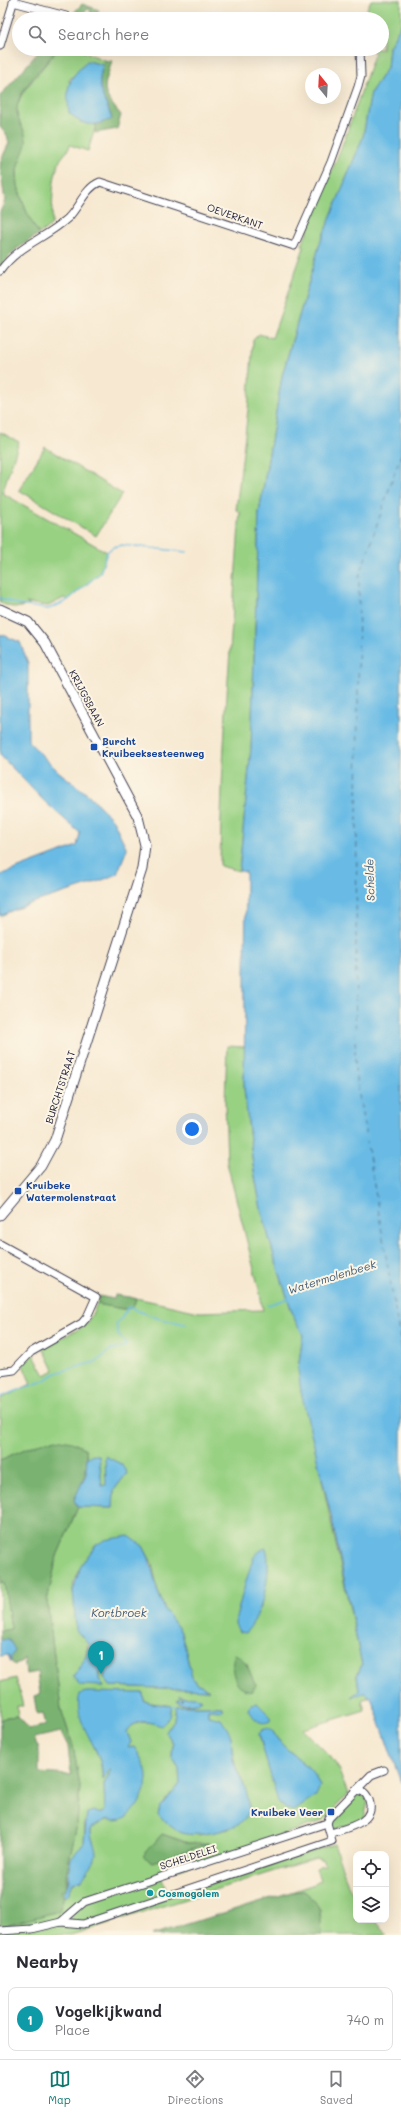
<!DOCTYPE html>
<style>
:root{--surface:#fff;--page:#f2f2f3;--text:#2b2b33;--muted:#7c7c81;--line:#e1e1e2;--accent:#0f766e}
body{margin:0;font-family:Mali,sans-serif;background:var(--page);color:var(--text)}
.controls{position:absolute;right:12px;bottom:12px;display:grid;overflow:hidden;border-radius:8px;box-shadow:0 4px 16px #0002}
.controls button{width:36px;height:36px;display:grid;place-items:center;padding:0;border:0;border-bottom:1px solid var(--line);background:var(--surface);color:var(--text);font:20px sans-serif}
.compass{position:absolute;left:305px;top:68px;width:36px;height:36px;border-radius:50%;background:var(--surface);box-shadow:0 4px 16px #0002;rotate:342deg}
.you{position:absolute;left:192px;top:1129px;width:14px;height:14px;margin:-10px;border:3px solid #fff;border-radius:50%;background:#1a73e8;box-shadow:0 0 0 6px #1a73e833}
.badge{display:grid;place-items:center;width:26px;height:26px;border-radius:50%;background:var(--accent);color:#fff;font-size:13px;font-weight:700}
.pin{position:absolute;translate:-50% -33px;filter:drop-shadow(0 1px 2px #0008)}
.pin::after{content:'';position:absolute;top:21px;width:14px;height:12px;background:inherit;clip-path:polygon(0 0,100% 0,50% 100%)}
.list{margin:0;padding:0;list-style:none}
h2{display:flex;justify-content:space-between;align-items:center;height:52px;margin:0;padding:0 16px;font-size:17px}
h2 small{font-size:13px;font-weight:400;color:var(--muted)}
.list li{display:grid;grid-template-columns:26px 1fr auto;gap:12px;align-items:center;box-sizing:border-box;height:64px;margin:0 8px 8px;padding:0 8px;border:1px solid var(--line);border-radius:8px}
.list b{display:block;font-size:15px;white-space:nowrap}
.list p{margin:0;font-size:13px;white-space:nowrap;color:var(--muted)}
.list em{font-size:13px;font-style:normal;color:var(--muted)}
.icon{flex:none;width:22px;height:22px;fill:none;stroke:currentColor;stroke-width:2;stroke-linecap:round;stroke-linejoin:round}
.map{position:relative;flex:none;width:401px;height:1935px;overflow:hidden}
.search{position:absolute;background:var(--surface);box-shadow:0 4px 16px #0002;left:12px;right:12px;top:12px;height:44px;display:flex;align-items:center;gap:10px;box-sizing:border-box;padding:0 14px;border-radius:22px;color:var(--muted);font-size:15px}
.sheet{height:124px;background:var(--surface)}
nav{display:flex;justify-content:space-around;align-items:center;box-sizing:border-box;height:56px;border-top:1px solid var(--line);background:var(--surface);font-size:11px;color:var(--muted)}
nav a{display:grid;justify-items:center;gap:2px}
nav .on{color:var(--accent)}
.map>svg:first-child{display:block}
</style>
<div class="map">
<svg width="401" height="1935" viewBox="0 0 401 1935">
<rect width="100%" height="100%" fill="#fcf5e5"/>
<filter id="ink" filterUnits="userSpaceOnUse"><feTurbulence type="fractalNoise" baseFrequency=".025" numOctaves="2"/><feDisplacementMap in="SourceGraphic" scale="8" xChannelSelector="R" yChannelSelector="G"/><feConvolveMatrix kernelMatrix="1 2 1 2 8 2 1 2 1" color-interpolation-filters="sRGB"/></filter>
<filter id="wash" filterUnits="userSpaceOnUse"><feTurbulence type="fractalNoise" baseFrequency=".012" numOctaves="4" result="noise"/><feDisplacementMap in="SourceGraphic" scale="16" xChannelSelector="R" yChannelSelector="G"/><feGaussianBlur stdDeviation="0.9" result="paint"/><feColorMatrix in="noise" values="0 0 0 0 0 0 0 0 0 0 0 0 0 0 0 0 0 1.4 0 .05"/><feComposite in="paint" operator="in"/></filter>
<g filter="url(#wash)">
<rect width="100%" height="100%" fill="#f7e9d1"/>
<!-- green -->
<g fill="#99d183" stroke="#5e7a5f" fill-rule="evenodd">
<path d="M371 0H401V24L389 47 387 68 371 92 363 137 320 243 282 376 259 513 251 748 239 871 220 866C221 747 232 630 240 511L236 510 248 410 253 340 259 334 272 338 304 247 302 245 345 138 375 52 367 49H382V19H362Z"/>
<path d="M58 49H78L104 60 103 65 88 61 69 80 80 122 96 125 88 151 70 145C68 153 61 156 59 163 51 181 53 205 52 224L39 234 28 217 18 186 17 170 25 133 18 120 16 108 23 92Z"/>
<polygon points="0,432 19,442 2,493 107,552 100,573 68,600 64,598 48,606 26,603 30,605 15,608 0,603"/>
<polygon points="45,447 122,494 96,536 19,490"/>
<path d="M227 1046 245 1047 244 1088 253 1165 261 1209 274 1256 294 1318 303 1335 298 1369 362 1665 357 1675 359 1691 371 1696 362 1700 365 1710 303 1729 330 1756 337 1766 348 1794 323 1821 161 1875 169 1897 334 1844 349 1888 356 1898V1920H376L387 1935H322L320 1909 304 1891 291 1892 314 1884 320 1880 316 1869 319 1866 325 1865 324 1860 316 1858 71 1935H0V1927L21 1921 61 1891 68 1881 66 1874 77 1824 80 1786 73 1746 61 1709 47 1601 57 1556 78 1507 113 1508 114 1490 127 1473 106 1485 102 1486 99 1455 87 1457 86 1449 34 1445 0 1460V1399L31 1384 23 1365 33 1354 45 1375 54 1370 43 1347 81 1328 88 1322 97 1304 123 1309 133 1308 136 1298 199 1312 263 1310 259 1289 227 1163 225 1101ZM96 1545 143 1546 152 1563 158 1592 165 1610 181 1632 192 1677 196 1682 209 1690 110 1686 104 1677 105 1672H99V1679L104 1686 73 1677C104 1641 77 1627 73 1591 71 1577 88 1556 96 1545ZM267 1552 261 1608 237 1614 245 1593ZM247 1663 250 1675 256 1685 244 1691ZM143 1693 144 1701 151 1703 172 1706 155 1723C143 1722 133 1721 127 1732L131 1742 127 1746 109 1820H103L91 1829V1836L94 1844 87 1872 73 1883 69 1893 66 1889C71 1884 68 1880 69 1874 70 1863 77 1850 84 1842L85 1822 93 1811 99 1814 105 1811 104 1784 111 1770 109 1769 103 1778 100 1760 84 1725 79 1699ZM183 1697 202 1700C196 1704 186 1706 179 1703L178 1699H181L182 1702ZM176 1706H222V1709H208V1716L231 1736C231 1754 236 1769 244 1785L229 1829 198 1835 168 1824 158 1815 160 1808 180 1784 179 1768 172 1757 173 1743 166 1732 174 1720ZM272 1730C283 1754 311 1760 320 1786L268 1763 259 1734ZM162 1834 188 1843 208 1844 152 1862 148 1851Z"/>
<polygon points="0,1582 4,1582 11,1629 0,1631"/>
<polygon points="16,1678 23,1706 17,1706 18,1716 7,1717 0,1720 0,1682"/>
<polygon points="357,1793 362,1793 368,1802 364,1819 333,1830 330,1821"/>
</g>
<!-- forest -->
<g fill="#7ab371" stroke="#4e6a56" fill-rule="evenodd">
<polygon points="82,4 99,10 96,19 88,19 91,10 87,9 81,19 68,19"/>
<path d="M41 49H58C47 63 17 91 17 109 16 122 28 132 26 144 24 153 18 161 17 171 16 193 28 216 39 234L15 250 0 267V212L5 201 0 168 1 160 9 143 7 135 0 127V96Z"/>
<path d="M104 60 112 61C103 91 100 90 121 115L117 129 95 133 96 125 112 118C102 90 95 92 104 60Z"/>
<polygon points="115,1295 136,1298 133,1308 123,1309 97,1304 99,1296 114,1299"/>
<path d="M56 1439 72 1442 86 1449C89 1470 83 1482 74 1500L78 1507 57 1556 47 1601 61 1709 73 1746 80 1786 77 1824 66 1874 67 1887 61 1891 64 1897 59 1911 0 1927V1720L7 1717 18 1716 29 1729 46 1725 43 1713 37 1714 34 1696 40 1694 37 1672 26 1674 24 1658 22 1662 15 1665 11 1662 1 1639H0V1631L11 1629 4 1582H0V1460L34 1445ZM61 1732 68 1746 71 1775 39 1773V1749L34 1738Z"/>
<path d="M235 1654C248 1660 249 1673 256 1685L252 1692C234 1689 229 1669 235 1654Z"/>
<polygon points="162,1834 188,1843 209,1843 152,1862 143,1856"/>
<path d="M304 1891C322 1904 320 1914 322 1935H152L291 1892Z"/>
</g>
<!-- water -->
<g fill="#69bbe5" stroke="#466e90">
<polygon points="401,24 401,1783 371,1697 364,1693 351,1697 359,1691 357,1675 362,1665 331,1515 301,1392 298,1369 303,1335 294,1318 274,1256 261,1209 253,1165 244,1088 246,872 239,871 251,748 259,513 282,376 320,243 363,137 371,92 387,68 389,47"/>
<path d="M88 61 103 65C95 91 104 95 112 119 92 127 85 127 69 113 66 85 67 80 88 61Z"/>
<path d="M0 634 20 642 28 663V741L59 772 91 797 113 820 127 849 117 874C79 891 37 898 0 916V875L77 846 80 833 45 802 0 755Z"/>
<polygon points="94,1455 99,1455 102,1486 106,1485 105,1456 121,1464 127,1473 114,1490 113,1508 78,1507 74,1500 86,1474 87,1457"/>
<polygon points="129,1536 143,1546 149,1558 158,1592 165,1610 181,1632 192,1677 196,1682 209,1690 110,1686 104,1677 104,1672 99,1672 99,1679 104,1686 80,1685 73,1677 79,1670 90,1646 76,1630 73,1590 81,1565 96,1545 105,1540"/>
<path d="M266 1548C273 1571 262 1617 245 1633L239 1632C238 1629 236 1626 235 1624 235 1619 251 1562 254 1557 257 1553 261 1549 266 1548Z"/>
<polygon points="0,1639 9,1639 15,1650 11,1657 11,1662 8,1655 0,1656"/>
<path d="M86 1692 143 1693 144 1701 151 1703 172 1706 170 1717 161 1726C148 1720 134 1719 127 1732L131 1742 128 1748 134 1747C140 1756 147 1767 147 1778 146 1797 129 1829 107 1819L91 1829C90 1838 96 1845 96 1855 95 1865 85 1871 82 1880L73 1883 69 1893 66 1896 64 1893 69 1881 68 1874 71 1859 84 1842 87 1813 93 1811 102 1814 105 1811 104 1784 111 1770 109 1769 103 1779C102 1773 102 1765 100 1760 92 1738 73 1718 80 1694Z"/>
<polygon points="179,1696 197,1697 202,1700 198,1703 182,1704 177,1701 181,1698 182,1701 183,1697"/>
<path d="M257 1703 272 1718 270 1721C260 1726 254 1719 249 1710L251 1704Z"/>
<path d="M176 1706H222V1710L208 1709V1716L221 1719C224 1724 228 1729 230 1734 233 1741 231 1751 233 1758 237 1775 253 1796 248 1813 244 1830 196 1838 182 1833 173 1829 165 1822 158 1815L160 1808 180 1784 179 1768 172 1757 173 1743 166 1732 174 1720Z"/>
<path d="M268 1728 272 1730C283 1754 311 1760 320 1786L316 1796 294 1811 286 1809 278 1802 259 1734 262 1730Z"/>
</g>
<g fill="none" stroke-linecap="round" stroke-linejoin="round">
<!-- stream -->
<g stroke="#69bbe5" stroke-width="1.5">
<polyline points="0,598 19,605 48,609 56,606 68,600 100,573 107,552 113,547 122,545 187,552"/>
<polyline points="268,1305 289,1298"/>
<polyline points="0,1397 43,1381 56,1373 98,1361 110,1350 126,1346 127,1343 118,1335 116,1323 121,1319 128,1307 160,1319 186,1324"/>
<polyline points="172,1707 176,1707"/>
</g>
<!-- ferry -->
<polyline stroke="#3b5876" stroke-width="1" stroke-dasharray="5 4" stroke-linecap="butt" points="401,454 359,577 355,1072 401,1345"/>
</g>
</g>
<g filter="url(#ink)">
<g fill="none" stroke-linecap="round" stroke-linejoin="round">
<!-- minor casing -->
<g stroke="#424052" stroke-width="9">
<g id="minor">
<polyline points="13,2 66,16"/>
<polyline points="0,46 14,0"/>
<path d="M0 271C20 244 45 239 68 218 79 207 85 188 100 182L294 246 331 162 358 87 361 76 360 49"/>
<polyline points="0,1244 96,1297 87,1317 82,1323 31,1352 14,1370 0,1372"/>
<path d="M331 1833C346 1828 377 1823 369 1800 366 1792 363 1791 355 1790"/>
<polyline points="61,1922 83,1924 332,1841 327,1823 329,1818 371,1775 384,1770"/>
<polyline points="0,1931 32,1929 61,1922 84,1902 327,1823"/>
</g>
</g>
<!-- major casing -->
<g stroke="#424052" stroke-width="11">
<polyline id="major" points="0,609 28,622 45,643 138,817 145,845 142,869 55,1140 41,1166 0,1215"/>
</g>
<!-- minor -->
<use href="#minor" stroke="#fff" stroke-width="7"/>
<!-- major -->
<use href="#major" stroke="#fff" stroke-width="9"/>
</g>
</g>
<!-- markers -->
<g fill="#1a4fb4" stroke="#fcf5e5" stroke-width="1.5">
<rect x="90" y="743" width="8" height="8" rx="2"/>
<rect x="14" y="1187" width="8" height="8" rx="2"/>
<rect x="327" y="1808" width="8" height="8" rx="2"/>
</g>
<circle fill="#0f9aa8" stroke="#fcf5e5" stroke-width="1.5" cx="150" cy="1893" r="4"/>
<g text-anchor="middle" stroke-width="4" stroke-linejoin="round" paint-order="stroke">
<!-- street labels -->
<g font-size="10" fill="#22223b" stroke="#fcf5e5">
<text transform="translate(235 216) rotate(19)" y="4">OEVERKANT</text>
<text transform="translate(87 698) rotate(62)" y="4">KRIJGSBAAN</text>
<text transform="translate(60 1087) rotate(-72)" y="4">BURCHTSTRAAT</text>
<text transform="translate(188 1857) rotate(-18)" y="4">SCHELDELEI</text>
</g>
<!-- transit labels -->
<g font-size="10" font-weight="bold" fill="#164399" stroke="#fcf5e5" text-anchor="start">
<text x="102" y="745">Burcht<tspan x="102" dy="12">Kruibeeksesteenweg</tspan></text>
<text x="26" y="1189">Kruibeke<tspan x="26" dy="12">Watermolenstraat</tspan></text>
<text x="323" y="1816" text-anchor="end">Kruibeke Veer</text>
</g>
<!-- culture labels -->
<g font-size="10" font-weight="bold" fill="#0d838f" stroke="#fcf5e5" text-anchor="start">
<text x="158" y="1897">Cosmogolem</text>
</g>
<!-- water labels -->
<g font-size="11" font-style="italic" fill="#3b5876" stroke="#fcf5e5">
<text transform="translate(370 880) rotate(-92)" y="4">Schelde</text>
<text transform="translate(332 1277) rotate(-17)" y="4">Watermolenbeek</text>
<text x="119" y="1617">Kortbroek</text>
</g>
</g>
</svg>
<div class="controls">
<button><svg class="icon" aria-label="locate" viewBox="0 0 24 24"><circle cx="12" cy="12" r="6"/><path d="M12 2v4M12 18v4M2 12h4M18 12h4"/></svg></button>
<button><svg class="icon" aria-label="layers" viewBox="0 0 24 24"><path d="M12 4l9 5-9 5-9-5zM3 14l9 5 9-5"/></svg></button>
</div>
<svg class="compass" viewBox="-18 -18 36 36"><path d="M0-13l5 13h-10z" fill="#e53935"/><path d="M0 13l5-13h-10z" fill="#7c7c81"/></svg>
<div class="you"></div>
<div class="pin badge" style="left:101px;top:1674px;background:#0f9aa8">1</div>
<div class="search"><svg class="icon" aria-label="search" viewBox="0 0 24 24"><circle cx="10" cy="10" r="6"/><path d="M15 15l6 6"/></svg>Search here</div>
</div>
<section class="sheet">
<h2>Nearby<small></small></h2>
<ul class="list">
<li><span class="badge" style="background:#0f9aa8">1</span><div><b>Vogelkijkwand</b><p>Place</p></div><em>740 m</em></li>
</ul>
</section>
<nav>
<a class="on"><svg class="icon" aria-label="map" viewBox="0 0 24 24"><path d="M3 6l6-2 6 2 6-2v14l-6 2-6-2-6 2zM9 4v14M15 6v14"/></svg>Map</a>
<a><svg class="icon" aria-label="directions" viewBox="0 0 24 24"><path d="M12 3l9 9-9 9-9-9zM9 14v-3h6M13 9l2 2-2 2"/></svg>Directions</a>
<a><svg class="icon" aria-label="saved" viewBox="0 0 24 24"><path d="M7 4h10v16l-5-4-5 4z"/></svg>Saved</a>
</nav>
